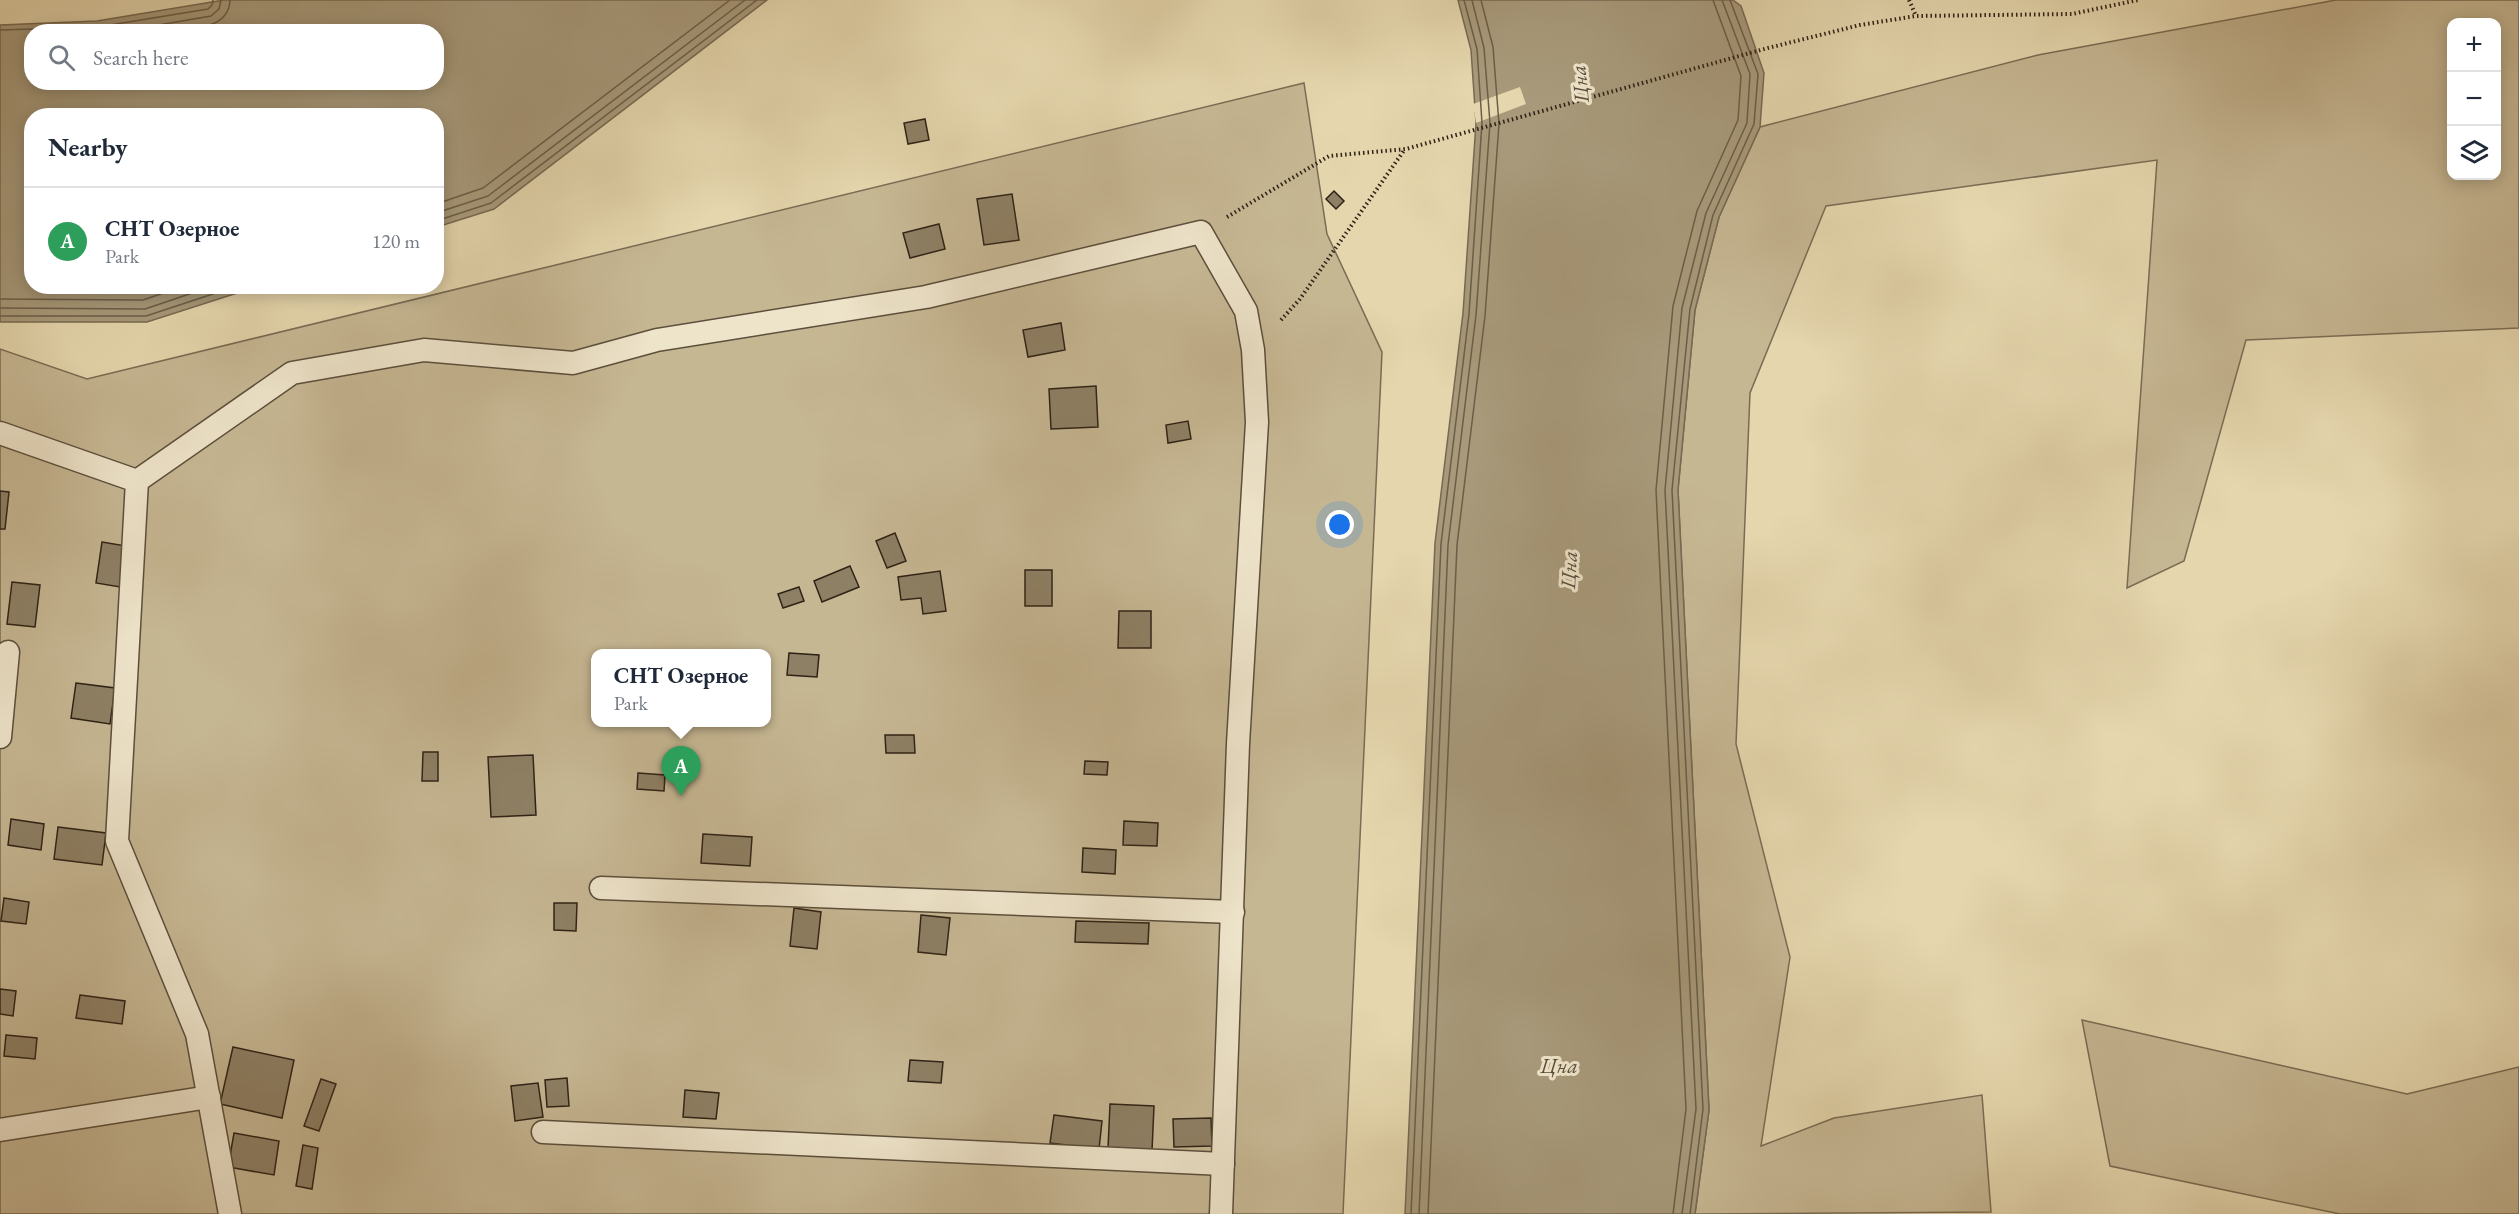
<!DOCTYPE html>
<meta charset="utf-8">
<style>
:root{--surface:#fff;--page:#f6f6f7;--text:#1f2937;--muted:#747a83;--line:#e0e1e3;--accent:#ea580c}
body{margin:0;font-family:"EB Garamond",serif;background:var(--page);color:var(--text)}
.controls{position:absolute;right:18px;top:18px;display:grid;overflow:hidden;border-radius:12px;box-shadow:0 3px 15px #0003}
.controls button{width:54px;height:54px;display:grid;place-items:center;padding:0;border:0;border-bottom:2px solid var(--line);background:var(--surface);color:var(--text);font:30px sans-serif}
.you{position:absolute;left:1340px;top:525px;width:21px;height:21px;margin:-15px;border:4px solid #fff;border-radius:50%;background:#1a73e8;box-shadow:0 0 0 9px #1a73e833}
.badge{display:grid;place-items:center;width:39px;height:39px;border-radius:50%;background:var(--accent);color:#fff;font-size:20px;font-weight:700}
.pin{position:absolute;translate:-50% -50px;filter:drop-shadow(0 2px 3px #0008)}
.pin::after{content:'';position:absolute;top:32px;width:21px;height:18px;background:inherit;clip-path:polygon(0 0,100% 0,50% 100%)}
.popup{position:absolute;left:591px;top:649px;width:180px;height:78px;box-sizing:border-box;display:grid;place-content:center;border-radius:12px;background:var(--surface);filter:drop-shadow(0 2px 4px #0005);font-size:20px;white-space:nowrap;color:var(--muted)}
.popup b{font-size:22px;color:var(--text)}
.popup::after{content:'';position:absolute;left:50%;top:100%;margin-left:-12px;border:12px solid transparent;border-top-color:var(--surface)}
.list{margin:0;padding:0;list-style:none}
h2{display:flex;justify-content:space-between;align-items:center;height:78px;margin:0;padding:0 24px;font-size:26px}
h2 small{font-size:20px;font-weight:400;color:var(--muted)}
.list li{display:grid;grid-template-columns:39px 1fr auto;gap:18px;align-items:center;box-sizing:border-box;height:108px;padding:0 24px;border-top:2px solid var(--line)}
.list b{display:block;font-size:22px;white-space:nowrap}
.list p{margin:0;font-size:20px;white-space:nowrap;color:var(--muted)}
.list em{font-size:20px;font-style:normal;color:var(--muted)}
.icon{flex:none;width:33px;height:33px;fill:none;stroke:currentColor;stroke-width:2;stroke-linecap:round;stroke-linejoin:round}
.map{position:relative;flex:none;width:2519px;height:1214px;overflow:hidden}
.search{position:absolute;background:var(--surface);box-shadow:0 3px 15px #0003;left:24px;top:24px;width:420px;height:66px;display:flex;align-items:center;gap:15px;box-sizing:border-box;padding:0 21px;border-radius:24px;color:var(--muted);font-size:22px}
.panel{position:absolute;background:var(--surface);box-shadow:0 3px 15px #0003;left:24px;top:108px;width:420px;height:186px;border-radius:24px}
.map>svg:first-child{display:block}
</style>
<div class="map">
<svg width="2519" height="1214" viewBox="0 0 2519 1214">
<rect width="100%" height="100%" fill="#e5d6ad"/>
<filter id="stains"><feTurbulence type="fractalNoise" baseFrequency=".00333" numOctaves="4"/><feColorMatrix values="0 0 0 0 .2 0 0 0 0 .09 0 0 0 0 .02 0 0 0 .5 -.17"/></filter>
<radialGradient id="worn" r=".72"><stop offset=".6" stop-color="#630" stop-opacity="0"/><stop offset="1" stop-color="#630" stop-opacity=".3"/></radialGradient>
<!-- green -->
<g fill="#c6b793" stroke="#7a6c54" stroke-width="1.5" fill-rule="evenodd">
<path d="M2336 0H2519V328L2246 340 2184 561 2127 588 2157 160 1826 206 1750 393 1736 744 1790 957 1761 1146 1834 1118 1982 1095 1991 1212 1695 1214 1709 1110 1678 490 1695 310 1719 217 1760 127 2038 55ZM2452 22H2496V176H2452Z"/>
<path d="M1304 83 1327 234 1382 352 1343 1214H0V349L87 379ZM596 654H766V722H596Z"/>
<polygon points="2082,1020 2407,1094 2519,1067 2519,1214 2340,1214 2110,1166"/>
</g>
<!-- water -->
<g fill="#a7997a" stroke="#776952" stroke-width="1.5" fill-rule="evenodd">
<path d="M224 0H767L494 209 437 227 436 116H32V286L256 287 147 322H0V25L97 21ZM32 32H436V82H32Z"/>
<polygon points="1458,0 1733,0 1741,6 1764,73 1760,127 1719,217 1695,310 1678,490 1709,1110 1695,1214 1405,1214 1435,543 1463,313 1476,123 1471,50"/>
</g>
<!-- pier -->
<polygon fill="#e5d6ad" points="1520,87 1526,104 1476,123 1473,104"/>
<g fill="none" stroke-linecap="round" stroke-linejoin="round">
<!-- shore -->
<g stroke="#6b5e48" stroke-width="1.5">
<polyline points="0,30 98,27 208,9 212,5 213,0"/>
<polyline points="118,32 211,16 219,9 221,0"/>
<path d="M172 32C194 28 229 29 230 0"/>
<polyline points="436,204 483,188 730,0"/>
<polyline points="436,213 488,196 745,0"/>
<polyline points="436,221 491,203 757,0"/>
<polyline points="0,299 143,300 184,286"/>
<polyline points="0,308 145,309 213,286"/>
<polyline points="0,316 146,316 237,286"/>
<polyline points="1411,1214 1441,544 1469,314 1482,123 1477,49 1464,0"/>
<polyline points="1419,1214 1448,545 1476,315 1490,123 1484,48 1472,0"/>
<polyline points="1428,1214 1457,545 1485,316 1499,124 1493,47 1481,0"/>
<polyline points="1673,1214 1686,1109 1656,490 1673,306 1697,211 1738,120 1741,76 1713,0"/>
<polyline points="1682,1214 1696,1109 1665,490 1682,308 1706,213 1747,123 1750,74 1722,0"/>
<polyline points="1690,1214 1703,1109 1672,490 1690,309 1713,215 1754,124 1758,74 1730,0"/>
</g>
</g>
<!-- building -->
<g fill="#8e8065" stroke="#2f2216" stroke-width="1.5">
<polygon points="925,119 929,140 908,144 904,123"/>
<polygon points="1334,191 1344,201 1336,209 1326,199"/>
<polygon points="1012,194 1019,240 984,245 977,199"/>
<polygon points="939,224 945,249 910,258 903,233"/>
<polygon points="1061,323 1065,350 1028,357 1023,330"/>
<polygon points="1096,386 1098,427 1051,429 1049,389"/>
<polygon points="1188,421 1191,439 1168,443 1166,425"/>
<polygon points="0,491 9,492 5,529 0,529"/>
<polygon points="895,533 906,561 887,568 876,541"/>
<polygon points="102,542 132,547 126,588 96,583"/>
<polygon points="850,566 859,587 822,602 814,581"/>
<rect x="1025" y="570" width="27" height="36"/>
<polygon points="940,571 946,611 923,614 921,598 901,600 898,577"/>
<polygon points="12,582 40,585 35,627 7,624"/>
<polygon points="799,587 804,601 783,608 778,594"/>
<polygon points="1119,611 1151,611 1151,648 1118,648"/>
<polygon points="789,653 819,655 817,677 787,675"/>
<polygon points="76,683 115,688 110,724 71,718"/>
<polygon points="885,735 914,735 915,753 886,753"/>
<polygon points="423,752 438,752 438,781 422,781"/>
<polygon points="533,755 536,815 491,817 488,757"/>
<polygon points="1085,761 1108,762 1107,775 1084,774"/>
<polygon points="638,773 665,775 664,791 637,789"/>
<polygon points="11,819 44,824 41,850 8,845"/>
<polygon points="1124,821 1158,823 1157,846 1123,845"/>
<polygon points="58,827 106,833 102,865 54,859"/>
<polygon points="703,834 752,837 750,866 701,863"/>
<polygon points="1083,848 1116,850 1115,874 1082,872"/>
<polygon points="4,898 29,902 26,924 1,921"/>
<polygon points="554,903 577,903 576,931 554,930"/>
<polygon points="794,908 821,912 817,949 790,946"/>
<polygon points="921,915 950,918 946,955 918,952"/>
<polygon points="1076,921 1149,923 1148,944 1075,942"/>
<polygon points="0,989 16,991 13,1016 0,1014"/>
<polygon points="80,995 125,1001 122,1024 76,1018"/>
<polygon points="6,1035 37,1038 35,1059 4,1056"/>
<polygon points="233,1047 294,1060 282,1118 220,1104"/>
<polygon points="910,1060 943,1062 941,1083 908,1081"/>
<polygon points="567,1078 569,1106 547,1107 545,1080"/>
<polygon points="321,1079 336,1084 319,1131 304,1126"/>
<polygon points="538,1083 543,1117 515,1121 511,1086"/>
<polygon points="685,1090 719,1093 716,1119 683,1117"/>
<polygon points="1110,1104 1154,1106 1152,1151 1108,1149"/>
<polygon points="1054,1115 1102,1121 1099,1149 1050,1143"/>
<polygon points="1211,1118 1212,1146 1174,1147 1173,1119"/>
<polygon points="234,1133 279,1141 274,1175 228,1167"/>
<polygon points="303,1145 318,1148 312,1189 296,1186"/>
</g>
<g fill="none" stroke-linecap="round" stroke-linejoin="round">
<!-- service casing -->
<g stroke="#5c4f3c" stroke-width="25">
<g id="service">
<polyline points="0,433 137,481 117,841 197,1034 230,1214"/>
<polyline points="137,481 292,373 424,350 573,363 657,340 926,297 1201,232 1246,311 1253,350 1257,422 1238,744 1221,1214"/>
<polyline points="0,737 8,652"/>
<polyline points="601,888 1233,912"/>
<polyline points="0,1130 209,1097"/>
<polyline points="543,1132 1223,1164"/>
</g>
</g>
<!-- path -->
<g stroke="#2f2216" stroke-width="4" stroke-dasharray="1.5 3" stroke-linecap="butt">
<polyline points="1909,0 1916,16"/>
<polyline points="1227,217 1329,156 1406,149 1768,48 1860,25 1916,16 2072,14 2138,0"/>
<polyline points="1281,320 1300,299 1405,149"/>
</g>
<!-- service -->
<use href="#service" stroke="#eee4ca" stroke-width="22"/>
</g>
<g text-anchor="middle" stroke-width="6" stroke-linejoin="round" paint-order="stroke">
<!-- water labels -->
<g font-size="21" font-style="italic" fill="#594c39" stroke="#eee4ca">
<text transform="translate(1580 84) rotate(-96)" y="7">Цна</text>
<text transform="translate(1569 570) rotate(-87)" y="7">Цна</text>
<text x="1559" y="1073">Цна</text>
</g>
</g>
<rect width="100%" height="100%" filter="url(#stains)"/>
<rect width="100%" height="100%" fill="url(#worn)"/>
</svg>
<div class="controls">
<button>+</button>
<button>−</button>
<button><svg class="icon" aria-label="layers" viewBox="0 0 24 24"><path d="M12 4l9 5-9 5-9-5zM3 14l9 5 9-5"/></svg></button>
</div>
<div class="you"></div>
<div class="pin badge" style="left:681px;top:796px;background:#2e9e5b">A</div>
<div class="popup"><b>СНТ Озерное</b>Park</div>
<div class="search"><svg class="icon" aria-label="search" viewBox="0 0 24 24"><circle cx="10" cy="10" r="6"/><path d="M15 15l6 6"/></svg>Search here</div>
<section class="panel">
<h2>Nearby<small></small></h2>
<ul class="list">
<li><span class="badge" style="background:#2e9e5b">A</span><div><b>СНТ Озерное</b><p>Park</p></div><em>120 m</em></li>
</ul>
</section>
</div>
